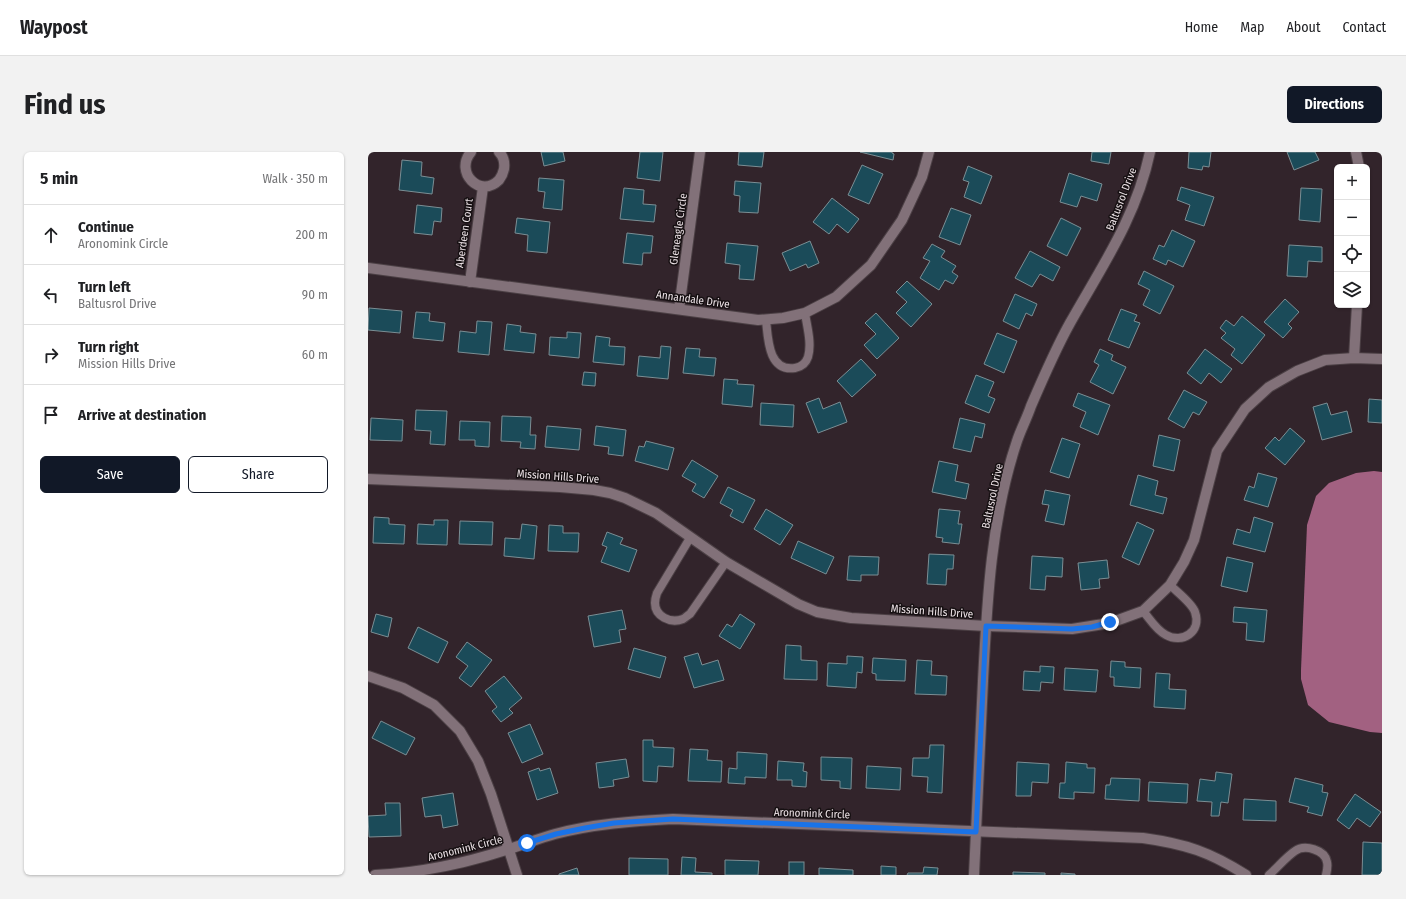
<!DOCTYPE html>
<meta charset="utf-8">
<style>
:root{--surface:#fff;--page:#f2f2f2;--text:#202124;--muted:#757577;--line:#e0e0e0;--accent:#111827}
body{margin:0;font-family:"Fira Sans Condensed",sans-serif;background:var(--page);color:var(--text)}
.controls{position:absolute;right:12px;top:12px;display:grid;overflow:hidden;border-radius:6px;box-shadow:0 1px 3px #0004}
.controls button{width:36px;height:36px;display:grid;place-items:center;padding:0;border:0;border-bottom:1px solid var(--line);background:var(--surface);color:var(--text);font:20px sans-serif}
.stop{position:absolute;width:12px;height:12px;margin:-9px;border:3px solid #1a73e8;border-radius:50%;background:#fff}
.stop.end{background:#1a73e8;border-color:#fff;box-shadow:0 1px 4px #0008}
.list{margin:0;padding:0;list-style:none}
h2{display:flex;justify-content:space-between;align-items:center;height:52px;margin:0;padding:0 16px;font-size:17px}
h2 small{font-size:13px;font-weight:400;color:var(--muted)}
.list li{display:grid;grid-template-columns:26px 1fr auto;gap:12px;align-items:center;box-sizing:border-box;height:60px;padding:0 16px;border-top:1px solid var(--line)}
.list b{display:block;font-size:15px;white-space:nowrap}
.list p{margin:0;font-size:13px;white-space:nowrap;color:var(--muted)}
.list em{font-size:13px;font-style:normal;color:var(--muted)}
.actions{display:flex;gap:8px;padding:12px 16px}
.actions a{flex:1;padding:9px 0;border:1px solid var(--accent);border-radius:6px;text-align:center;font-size:14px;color:var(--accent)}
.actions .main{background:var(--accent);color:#fff}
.icon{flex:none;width:22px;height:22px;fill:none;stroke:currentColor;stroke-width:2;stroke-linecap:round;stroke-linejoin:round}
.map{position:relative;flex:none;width:1014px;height:723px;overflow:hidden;border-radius:6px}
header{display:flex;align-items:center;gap:24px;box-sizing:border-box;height:56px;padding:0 20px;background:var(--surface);border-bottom:1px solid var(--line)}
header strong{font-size:19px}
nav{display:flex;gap:22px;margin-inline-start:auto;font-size:14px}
.intro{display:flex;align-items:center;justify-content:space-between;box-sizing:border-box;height:96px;padding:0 24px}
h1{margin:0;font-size:28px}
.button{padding:10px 18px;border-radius:6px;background:var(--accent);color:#fff;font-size:14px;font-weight:700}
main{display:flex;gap:24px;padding:0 24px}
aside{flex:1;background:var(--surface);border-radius:6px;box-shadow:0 1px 3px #0004}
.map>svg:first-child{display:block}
</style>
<header>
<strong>Waypost</strong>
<nav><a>Home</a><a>Map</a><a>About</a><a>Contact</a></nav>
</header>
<div class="intro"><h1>Find us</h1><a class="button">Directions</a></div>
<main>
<aside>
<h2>5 min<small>Walk · 350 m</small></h2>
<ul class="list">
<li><svg class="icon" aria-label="ahead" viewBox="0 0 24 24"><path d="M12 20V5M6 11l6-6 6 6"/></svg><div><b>Continue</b><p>Aronomink Circle</p></div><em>200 m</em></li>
<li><svg class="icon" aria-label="left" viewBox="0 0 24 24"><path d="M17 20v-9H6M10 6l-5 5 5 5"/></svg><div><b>Turn left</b><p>Baltusrol Drive</p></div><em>90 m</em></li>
<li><svg class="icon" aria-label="right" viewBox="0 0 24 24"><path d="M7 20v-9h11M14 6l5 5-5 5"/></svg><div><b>Turn right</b><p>Mission Hills Drive</p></div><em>60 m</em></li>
<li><svg class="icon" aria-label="arrive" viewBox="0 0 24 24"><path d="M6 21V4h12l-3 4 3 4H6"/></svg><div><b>Arrive at destination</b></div></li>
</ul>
<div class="actions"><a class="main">Save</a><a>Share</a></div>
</aside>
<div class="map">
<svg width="1014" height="723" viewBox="0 0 1014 723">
<rect width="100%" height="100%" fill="#32242b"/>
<!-- water -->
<polygon fill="#a26181" points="1006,319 1014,320 1014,581 1002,580 961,570 940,553 933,527 933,518 939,373 948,344 961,331 988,321"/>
<!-- building -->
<g fill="#1b4b59" stroke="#7b8e94">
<polygon points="173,0 195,0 197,9 176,14"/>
<polygon points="272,0 295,0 292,29 269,26"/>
<polygon points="371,0 396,0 394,15 370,13"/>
<polygon points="492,0 524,0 524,1 526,2 525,8"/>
<polygon points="724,0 743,0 741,12 723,9"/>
<polygon points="821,0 843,0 841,15 835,14 834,18 820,16"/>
<polygon points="919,0 947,0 951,8 926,18"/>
<polygon points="34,8 54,10 53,24 66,26 64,42 31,38"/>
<polygon points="494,13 515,22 501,52 480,43"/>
<polygon points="600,14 624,24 613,52 596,45 601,30 595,28"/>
<polygon points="701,21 734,32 729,49 713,44 709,55 692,50"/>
<polygon points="171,26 196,28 194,58 175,56 177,40 170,39"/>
<polygon points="367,29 393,31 390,61 371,60 372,44 366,43"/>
<polygon points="813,35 846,45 836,74 817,68 822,53 809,48"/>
<polygon points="256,36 276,38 275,52 288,53 286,70 252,67"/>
<polygon points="933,36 954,37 952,70 931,68"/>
<polygon points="464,46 491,67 480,81 469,72 461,82 445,70"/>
<polygon points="49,53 74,56 73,70 66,69 64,83 46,81"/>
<polygon points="583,56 603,63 592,93 571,85"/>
<polygon points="149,66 182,70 179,101 159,99 160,83 147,81"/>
<polygon points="693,66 713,76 699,104 679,94"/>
<polygon points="804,78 827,89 815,115 800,108 798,113 785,107 791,93 796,95"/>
<polygon points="259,81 285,84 283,101 275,101 274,113 255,111"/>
<polygon points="442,89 451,111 440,116 438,112 422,119 414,101"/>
<polygon points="359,91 390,94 386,128 371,127 372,113 357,111"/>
<polygon points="564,92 577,99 573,105 588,114 584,120 590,124 585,132 577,128 571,138 552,126 562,109 555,106"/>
<polygon points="921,93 954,95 954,110 940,109 939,125 919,124"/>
<polygon points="662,99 692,115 685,129 672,122 664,135 647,126"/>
<polygon points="776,119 806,134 792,162 775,153 782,138 770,132"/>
<polygon points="539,129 564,152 543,175 528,161 539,150 528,140"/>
<polygon points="647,142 669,152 664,164 658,161 651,177 635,169"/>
<polygon points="917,147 931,160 920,172 924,176 915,186 896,170"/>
<polygon points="1,156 34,159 32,181 0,178"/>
<polygon points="753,157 769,163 766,169 772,171 761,196 740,188"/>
<polygon points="48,160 62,161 61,169 77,171 75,189 45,186"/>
<polygon points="508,161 531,186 509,207 496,193 508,182 497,171"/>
<polygon points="874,164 897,183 874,212 863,203 867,197 853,186 858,181 852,176 858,168 866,174"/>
<polygon points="109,169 124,170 121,203 90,200 92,179 108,181"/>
<polygon points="139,172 153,174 152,180 168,182 166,201 136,198"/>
<polygon points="199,180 213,181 211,206 181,203 182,185 199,186"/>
<polygon points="629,181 649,189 636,221 616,212"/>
<polygon points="228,184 242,186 241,194 257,195 256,213 225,210"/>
<polygon points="293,194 303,195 300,227 269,224 271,204 292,206"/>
<polygon points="318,196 332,197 331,205 348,206 346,224 315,221"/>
<polygon points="732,197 745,203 743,208 758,215 745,242 722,230 731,213 726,210"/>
<polygon points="837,197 864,217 853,231 841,221 833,232 819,221"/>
<polygon points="493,207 508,223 484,245 469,229"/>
<polygon points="216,220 228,221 227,234 214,233"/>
<polygon points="608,223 626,230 620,244 627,247 621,261 597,251"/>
<polygon points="356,227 370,228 369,232 386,233 384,255 354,252"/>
<polygon points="816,238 839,250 831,263 825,260 816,276 800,267"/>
<polygon points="710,241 742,253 730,283 712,275 718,260 705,254"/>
<polygon points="451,246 455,257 472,250 479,270 450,281 438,251"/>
<polygon points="1001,247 1014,248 1014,271 1000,270"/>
<polygon points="393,251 426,253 425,275 392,273"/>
<polygon points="959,251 963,263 979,259 984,280 954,288 945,255"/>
<polygon points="48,258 79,259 77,293 62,292 63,279 47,278"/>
<polygon points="134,264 163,265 162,283 168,283 167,297 152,296 153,290 133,289"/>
<polygon points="3,266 35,268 34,289 2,288"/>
<polygon points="592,266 617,272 614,286 607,284 603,300 585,296"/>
<polygon points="92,269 122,270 121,295 107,294 107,288 91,288"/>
<polygon points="179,274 213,277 211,298 177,295"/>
<polygon points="228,274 258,278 255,304 240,302 241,295 226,293"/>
<polygon points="922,276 937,289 917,313 897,296 907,285 911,289"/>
<polygon points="791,283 812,288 806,319 785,314"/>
<polygon points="694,286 712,292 701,326 682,320"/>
<polygon points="278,289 306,296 300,318 267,309 271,294 276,295"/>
<polygon points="324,308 350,324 336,346 324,339 328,332 314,324"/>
<polygon points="571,309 590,313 587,329 601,332 598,347 564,340"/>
<polygon points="890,321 909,326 900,355 876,348 881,334 886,336"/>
<polygon points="770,323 790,329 787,343 799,346 795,362 762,353"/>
<polygon points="360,335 387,348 375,371 362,364 365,358 352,351"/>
<polygon points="677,338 702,343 696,373 677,369 681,353 674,352"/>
<polygon points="398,357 425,373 412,393 386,377"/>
<polygon points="571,357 592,359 590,372 594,372 591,392 574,390 575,386 568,385"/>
<polygon points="6,365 21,366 21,372 37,373 36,392 5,391"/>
<polygon points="886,365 905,371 897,400 865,392 869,377 882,381"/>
<polygon points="66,368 80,368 79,393 49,392 50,372 66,373"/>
<polygon points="92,369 125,370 124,393 91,392"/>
<polygon points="769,370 786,378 771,413 754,405"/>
<polygon points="154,372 169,374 166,407 136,404 137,386 152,387"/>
<polygon points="181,373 195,374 195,381 211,381 210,400 180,399"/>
<polygon points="239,380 255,386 252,392 269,398 261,420 233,410 239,395 234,393"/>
<polygon points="430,389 466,405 458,422 423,406"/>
<polygon points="561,402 586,403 585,417 579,417 578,433 559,432"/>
<polygon points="481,404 511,405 510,423 493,423 493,429 479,428"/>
<polygon points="664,404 695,406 694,425 678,424 677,438 662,437"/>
<polygon points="859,405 885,411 879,440 853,434"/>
<polygon points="739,408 741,426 731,427 732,436 713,438 710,411"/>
<polygon points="866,455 899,458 896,490 878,488 879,471 865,470"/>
<polygon points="254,458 258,477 251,478 253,490 226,495 220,464"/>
<polygon points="8,462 24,466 20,485 3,480"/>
<polygon points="372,462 387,472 372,497 351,484 359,472 364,475"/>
<polygon points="50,475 80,490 70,511 40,496"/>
<polygon points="99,490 124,508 103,535 91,526 100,514 88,505"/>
<polygon points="418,493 433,494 433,508 449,509 449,528 416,527"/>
<polygon points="266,496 298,505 292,526 260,517"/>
<polygon points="330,501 334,513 350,508 356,528 326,536 316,505"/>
<polygon points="479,504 495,505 494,521 489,520 488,536 459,534 460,511 479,512"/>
<polygon points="505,506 538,508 537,529 508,528 508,522 504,521"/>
<polygon points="549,508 564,509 563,523 579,524 578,543 547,542"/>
<polygon points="743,509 757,510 757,515 773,516 772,536 746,534 746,525 742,525"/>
<polygon points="672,514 686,515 685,531 673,530 672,539 655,538 656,519 672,520"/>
<polygon points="697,516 730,518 728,540 696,538"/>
<polygon points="788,521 802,522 801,537 818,538 817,557 786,555"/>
<polygon points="136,524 154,546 141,557 145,561 133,570 124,559 129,555 117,539"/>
<polygon points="13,569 47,586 38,603 4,586"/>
<polygon points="162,572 175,602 154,611 140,581"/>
<polygon points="275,588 285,588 285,595 306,596 305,615 290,614 289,630 275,629"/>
<polygon points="562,593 576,593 574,641 559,640 560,625 544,624 545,606 561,606"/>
<polygon points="322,597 340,598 339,608 354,609 353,630 320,629"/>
<polygon points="369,600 399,602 398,626 377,625 377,632 360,631 361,616 369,617"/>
<polygon points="453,605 484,606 483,637 472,636 472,629 453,628"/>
<polygon points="258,607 261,625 245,628 246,634 231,636 228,611"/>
<polygon points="410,609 436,611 435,619 439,620 438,635 424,634 424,628 409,628"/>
<polygon points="649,610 681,612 680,631 664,630 663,644 648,644"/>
<polygon points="698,610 719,612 719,616 727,616 726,641 706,640 706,647 691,646 692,631 697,631"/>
<polygon points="499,614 533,616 532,638 498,636"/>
<polygon points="171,616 172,619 182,616 190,641 169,648 160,620"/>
<polygon points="848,620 864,622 860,651 853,650 851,664 843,664 844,650 829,649 832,627 847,629"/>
<polygon points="743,626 772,627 771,649 737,647 738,633 742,633"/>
<polygon points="927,626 955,633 954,640 960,641 954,664 939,660 941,655 921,650"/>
<polygon points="781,630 820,632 819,651 780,649"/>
<polygon points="85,641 90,673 75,676 73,663 57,665 54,646"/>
<polygon points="987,642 1013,660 1002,675 989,666 981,677 969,668"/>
<polygon points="876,647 908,649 908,669 875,668"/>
<polygon points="17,651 32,651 33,684 1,685 0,664 18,663"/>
<polygon points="995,690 1014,691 1014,723 994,723"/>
<polygon points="314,705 328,706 327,720 344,721 344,723 313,723"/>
<polygon points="261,706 300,707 300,723 261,723"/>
<polygon points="357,708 391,709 390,723 357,723"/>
<rect x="421" y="710" width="15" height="13"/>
<polygon points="513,714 528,715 528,723 513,723"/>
<polygon points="556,715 570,716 569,723 539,723 540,721 555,721"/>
<polygon points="209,716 211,723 191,723 191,722"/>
<polygon points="451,716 485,718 485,723 451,723"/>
<polygon points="645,720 677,721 677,723 645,723"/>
<polygon points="693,721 707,722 707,723 693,723"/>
</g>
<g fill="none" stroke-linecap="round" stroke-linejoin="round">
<!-- service casing -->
<g stroke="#4c4045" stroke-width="10">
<g id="service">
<path d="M398 168C400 186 400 220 427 216 433 215 438 211 440 205 444 191 439 175 437 161"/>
<path d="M322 386 289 441C288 444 287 448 287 451 287 464 302 472 315 467 317 466 320 463 322 462L358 410"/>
<path d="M775 459C782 467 788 478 798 483 814 492 834 480 827 460 824 451 809 440 802 433"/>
<path d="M901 723C910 715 918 705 927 699 937 692 957 698 959 710 960 714 959 719 958 723"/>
</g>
</g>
<!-- minor casing -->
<g stroke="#4c4045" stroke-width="12">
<g id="minor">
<path d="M103 0C86 20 112 47 131 28 134 24 135 22 136 17 137 10 136 5 131 0"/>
<polyline points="988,0 991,15"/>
<polyline points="0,116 390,168 415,166 437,161 468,145 503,113 534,68 554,25 561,0"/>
<polyline points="102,130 115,35"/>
<polyline points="311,157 332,0"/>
<polyline points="986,206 989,153"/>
<polyline points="0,327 192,335 226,338 242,341 257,346 288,361 358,410 430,452 449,460 483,466 618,474 704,477 742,471 775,459 802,433 816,410 826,388 849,299 877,257 901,235 929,219 957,208 986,206 1014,207"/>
<polyline points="0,524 35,536 66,553 92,579 110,609 123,642 149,723"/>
<path d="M7 723C53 721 98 711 141 697 157 692 172 686 187 682 225 672 265 669 305 667L775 686C818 692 842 700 878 723"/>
<path d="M606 723C609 658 612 594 615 529 619 449 623 366 649 289 653 277 659 266 663 254 675 226 687 198 702 171 734 114 768 66 782 0"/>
</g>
</g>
<!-- service -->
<use href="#service" stroke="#827179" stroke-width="8"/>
<!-- minor -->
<use href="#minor" stroke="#827179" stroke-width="10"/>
</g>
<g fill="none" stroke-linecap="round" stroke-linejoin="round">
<!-- route -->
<polyline stroke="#1a73e8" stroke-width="5" points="159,691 188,682 217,676 246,671 305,667 608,680 618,474 704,477 724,475 742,470"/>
</g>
<g text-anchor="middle" stroke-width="3" stroke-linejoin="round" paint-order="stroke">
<!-- street labels -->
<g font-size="11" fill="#ebe1e5" stroke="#161012">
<text transform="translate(753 47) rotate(-69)" y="4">Baltusrol Drive</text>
<text transform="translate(310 77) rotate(-82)" y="4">Gleneagle Circle</text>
<text transform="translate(96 81) rotate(-82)" y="4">Aberdeen Court</text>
<text transform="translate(325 147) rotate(8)" y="4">Annandale Drive</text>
<text transform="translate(190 324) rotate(4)" y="4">Mission Hills Drive</text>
<text transform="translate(624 344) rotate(-78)" y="4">Baltusrol Drive</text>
<text transform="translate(564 459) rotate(4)" y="4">Mission Hills Drive</text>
<text transform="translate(444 661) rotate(2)" y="4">Aronomink Circle</text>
<text transform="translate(97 696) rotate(-14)" y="4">Aronomink Circle</text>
</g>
</g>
</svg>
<div class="controls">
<button>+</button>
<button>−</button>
<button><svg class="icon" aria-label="locate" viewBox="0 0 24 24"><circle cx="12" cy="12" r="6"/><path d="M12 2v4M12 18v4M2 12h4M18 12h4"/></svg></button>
<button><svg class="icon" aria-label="layers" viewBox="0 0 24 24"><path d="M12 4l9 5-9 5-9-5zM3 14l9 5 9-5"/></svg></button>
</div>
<div class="stop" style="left:159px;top:691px"></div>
<div class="stop end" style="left:742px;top:470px"></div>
</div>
</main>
